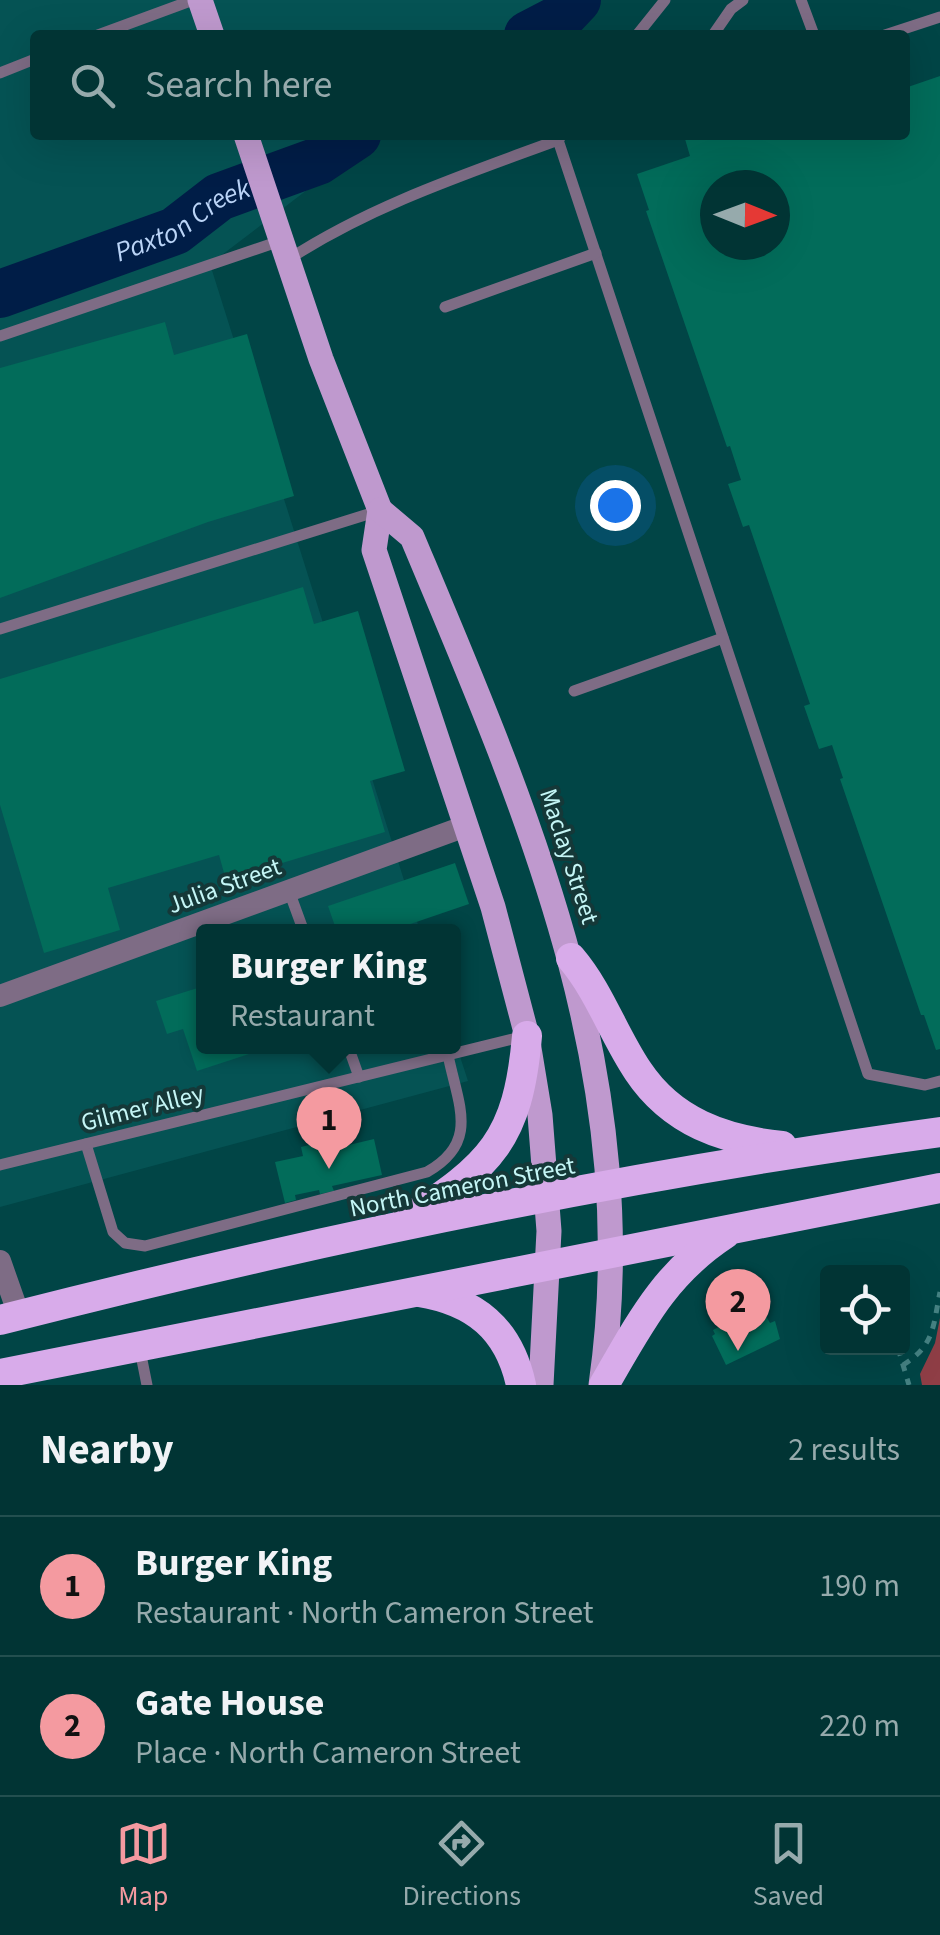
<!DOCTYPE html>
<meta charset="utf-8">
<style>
:root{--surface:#013434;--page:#0f3f40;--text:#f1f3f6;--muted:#96aaac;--line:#234f4f;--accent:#f49aa0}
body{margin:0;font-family:"Source Sans 3",sans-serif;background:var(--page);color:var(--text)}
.controls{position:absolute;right:30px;bottom:30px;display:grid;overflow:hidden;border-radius:10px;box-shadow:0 10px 40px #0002}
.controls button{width:90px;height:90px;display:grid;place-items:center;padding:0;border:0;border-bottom:2px solid var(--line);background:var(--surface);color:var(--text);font:50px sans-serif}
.compass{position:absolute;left:700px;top:170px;width:90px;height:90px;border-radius:50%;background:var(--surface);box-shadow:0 10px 40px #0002;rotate:91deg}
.you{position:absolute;left:615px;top:505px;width:35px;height:35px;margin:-25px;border:8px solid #fff;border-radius:50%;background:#1a73e8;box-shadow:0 0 0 15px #1a73e833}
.badge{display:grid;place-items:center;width:65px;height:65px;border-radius:50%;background:var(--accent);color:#111;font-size:32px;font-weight:700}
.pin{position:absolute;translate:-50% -82px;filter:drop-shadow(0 2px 5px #0008)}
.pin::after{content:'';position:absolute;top:52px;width:35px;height:30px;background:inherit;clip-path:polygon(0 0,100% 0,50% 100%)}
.popup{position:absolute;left:196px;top:924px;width:265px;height:130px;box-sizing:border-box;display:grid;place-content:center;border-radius:10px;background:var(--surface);filter:drop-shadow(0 2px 8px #0005);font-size:32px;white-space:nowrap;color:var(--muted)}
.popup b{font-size:38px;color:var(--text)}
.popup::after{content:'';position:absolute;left:50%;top:100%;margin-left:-20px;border:20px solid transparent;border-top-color:var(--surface)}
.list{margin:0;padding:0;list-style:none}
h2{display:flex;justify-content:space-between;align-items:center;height:130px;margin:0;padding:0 40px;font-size:42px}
h2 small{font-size:32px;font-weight:400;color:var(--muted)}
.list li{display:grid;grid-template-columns:65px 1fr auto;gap:30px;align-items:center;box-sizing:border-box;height:140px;padding:0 40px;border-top:2px solid var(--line)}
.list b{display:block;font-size:38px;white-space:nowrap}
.list p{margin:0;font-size:32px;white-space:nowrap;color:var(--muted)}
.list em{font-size:32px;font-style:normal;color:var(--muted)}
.icon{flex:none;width:55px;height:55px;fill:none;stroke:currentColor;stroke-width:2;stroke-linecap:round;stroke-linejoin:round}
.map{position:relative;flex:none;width:940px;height:1385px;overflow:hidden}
.search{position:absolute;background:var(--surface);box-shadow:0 10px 40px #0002;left:30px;right:30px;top:30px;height:110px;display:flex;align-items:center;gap:25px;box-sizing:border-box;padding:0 35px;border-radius:10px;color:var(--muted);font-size:38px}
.sheet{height:410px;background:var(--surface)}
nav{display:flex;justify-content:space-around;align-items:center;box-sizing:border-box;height:140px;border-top:2px solid var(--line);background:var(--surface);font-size:28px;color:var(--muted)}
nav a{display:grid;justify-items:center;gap:5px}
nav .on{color:var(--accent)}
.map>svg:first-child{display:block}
</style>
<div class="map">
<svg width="940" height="1385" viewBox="0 0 940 1385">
<rect width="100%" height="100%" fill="#014546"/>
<!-- built -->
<polygon fill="#055354" points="0,0 557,0 511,35 35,35 35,135 379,135 210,264 420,931 204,932 204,1046 454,1046 454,1038 468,1081 0,1207"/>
<!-- green -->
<polygon fill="#8f3e46" points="940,1318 940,1385 922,1385 920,1374 935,1343"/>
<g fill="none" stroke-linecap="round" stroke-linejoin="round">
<!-- river -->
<g stroke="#001d47" stroke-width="48">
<polyline points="528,35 559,19 577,0"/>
<path id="s1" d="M0 294 175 231 219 197 318 161 357 135"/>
</g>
</g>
<!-- building -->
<g fill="#026c5a" fill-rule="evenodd">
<path d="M940 76V1049L936 1050 924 1015H921L840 779 843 778 832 745 819 749 804 706 810 704 749 525 743 527 728 484 741 480 730 446 727 447 646 211 649 210 637 174 690 156 685 139 696 135H905V88ZM715 185H775V245H715Z"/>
<polygon points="165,322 174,355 247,334 294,496 208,522 0,598 0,368"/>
<polygon points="303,587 314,624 358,611 405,771 370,781 385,832 226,880 219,855 108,888 120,930 44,953 0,805 0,679"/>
<polygon points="455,863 469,904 387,932 337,932 328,906"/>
<polygon points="204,986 204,1046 271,1047 197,1071 183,1029 167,1034 156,1001"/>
<polygon points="334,1139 336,1148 374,1139 382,1175 332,1186 334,1191 320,1194 319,1190 295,1195 296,1200 285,1203 275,1162 303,1156 301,1147"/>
<polygon points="740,1316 746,1326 766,1316 770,1323 775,1321 780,1339 726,1365 712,1336 715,1334 713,1330"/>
</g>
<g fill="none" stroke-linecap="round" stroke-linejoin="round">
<!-- path -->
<g stroke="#458283" stroke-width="5" stroke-dasharray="8 8" stroke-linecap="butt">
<polyline points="898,1348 909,1385"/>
<path d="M903 1365C935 1345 933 1326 940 1292"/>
</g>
<!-- lane -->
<g stroke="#7e6c85" stroke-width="11">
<polyline points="801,0 814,35"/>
<polyline points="98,35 193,0"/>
<polyline points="637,35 665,0"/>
<polyline points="713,35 731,9 743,0"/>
<polyline points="885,35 940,17"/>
<polyline points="0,73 35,59"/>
<polyline points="558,140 868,1074 925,1085 940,1081"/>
<path d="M289 259C372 205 466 174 558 140L562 135"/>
<polyline points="445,307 596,253"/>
<polyline points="0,336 280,241"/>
<polyline points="0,629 378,511"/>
<polyline points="574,691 723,638"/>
<polyline points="289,891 304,932"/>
<polyline points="348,1046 359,1077"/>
<path d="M86 1144 113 1232 125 1243 145 1246 427 1172C480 1142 458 1105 448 1055"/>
<polyline points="0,1165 525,1036"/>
<polyline points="140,1350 147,1385"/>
</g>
<!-- street -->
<g stroke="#7e6c85" stroke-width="22">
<polyline points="0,996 466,826"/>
<polyline points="0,1261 19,1315"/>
</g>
<!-- primary -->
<g stroke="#bf99ce" stroke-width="25">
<polyline points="200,0 212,35"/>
<polyline points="246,135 321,359 380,510 374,550 493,907 527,1036 540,1115 549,1231 541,1385"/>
<path d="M380 510 412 537C528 813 645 1077 601 1385"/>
</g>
<!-- highway -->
<g stroke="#d8abea" stroke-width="30">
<path d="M571 958C600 992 613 1034 638 1071 672 1122 724 1140 782 1146"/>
<path d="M406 1220C491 1165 518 1140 527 1036"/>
<path d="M419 1292C475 1301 509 1329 521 1385"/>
<path d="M0 1320C309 1241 624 1175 940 1132"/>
<polyline points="0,1374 940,1188"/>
<path d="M604 1385C640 1323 664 1274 725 1234"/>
</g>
</g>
<g text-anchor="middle" stroke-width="8" stroke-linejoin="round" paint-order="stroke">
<!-- street labels -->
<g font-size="25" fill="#c5f6f6" stroke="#153838">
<text transform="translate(570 856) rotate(72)" y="9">Maclay Street</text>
<text transform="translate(224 885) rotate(-20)" y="9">Julia Street</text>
<text transform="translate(142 1107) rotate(-14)" y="9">Gilmer Alley</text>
<text transform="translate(462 1186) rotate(-11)" y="9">North Cameron Street</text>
</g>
<!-- water labels -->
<g font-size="28" font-style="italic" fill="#bad4f7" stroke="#153838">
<text dy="10" stroke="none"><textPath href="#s1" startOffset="198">Paxton Creek</textPath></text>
</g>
</g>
</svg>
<div class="controls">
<button><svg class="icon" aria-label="locate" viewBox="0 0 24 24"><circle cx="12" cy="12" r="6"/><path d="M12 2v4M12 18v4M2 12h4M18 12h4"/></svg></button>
</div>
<svg class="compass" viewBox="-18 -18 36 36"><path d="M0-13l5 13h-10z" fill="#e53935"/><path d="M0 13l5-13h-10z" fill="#96aaac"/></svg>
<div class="you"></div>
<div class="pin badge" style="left:329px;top:1169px">1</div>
<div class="popup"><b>Burger King</b>Restaurant</div>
<div class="pin badge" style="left:738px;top:1351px">2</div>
<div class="search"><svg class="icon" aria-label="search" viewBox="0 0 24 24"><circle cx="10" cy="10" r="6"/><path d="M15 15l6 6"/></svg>Search here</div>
</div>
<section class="sheet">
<h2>Nearby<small>2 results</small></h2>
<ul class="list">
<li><span class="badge">1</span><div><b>Burger King</b><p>Restaurant · North Cameron Street</p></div><em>190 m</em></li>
<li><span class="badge">2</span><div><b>Gate House</b><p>Place · North Cameron Street</p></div><em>220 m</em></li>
</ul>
</section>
<nav>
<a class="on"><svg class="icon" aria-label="map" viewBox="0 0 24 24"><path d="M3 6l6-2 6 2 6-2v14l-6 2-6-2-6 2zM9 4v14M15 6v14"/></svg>Map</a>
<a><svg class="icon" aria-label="directions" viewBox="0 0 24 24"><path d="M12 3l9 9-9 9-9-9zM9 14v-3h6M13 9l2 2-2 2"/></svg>Directions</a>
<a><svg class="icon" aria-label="saved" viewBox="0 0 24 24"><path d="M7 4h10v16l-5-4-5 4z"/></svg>Saved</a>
</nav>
